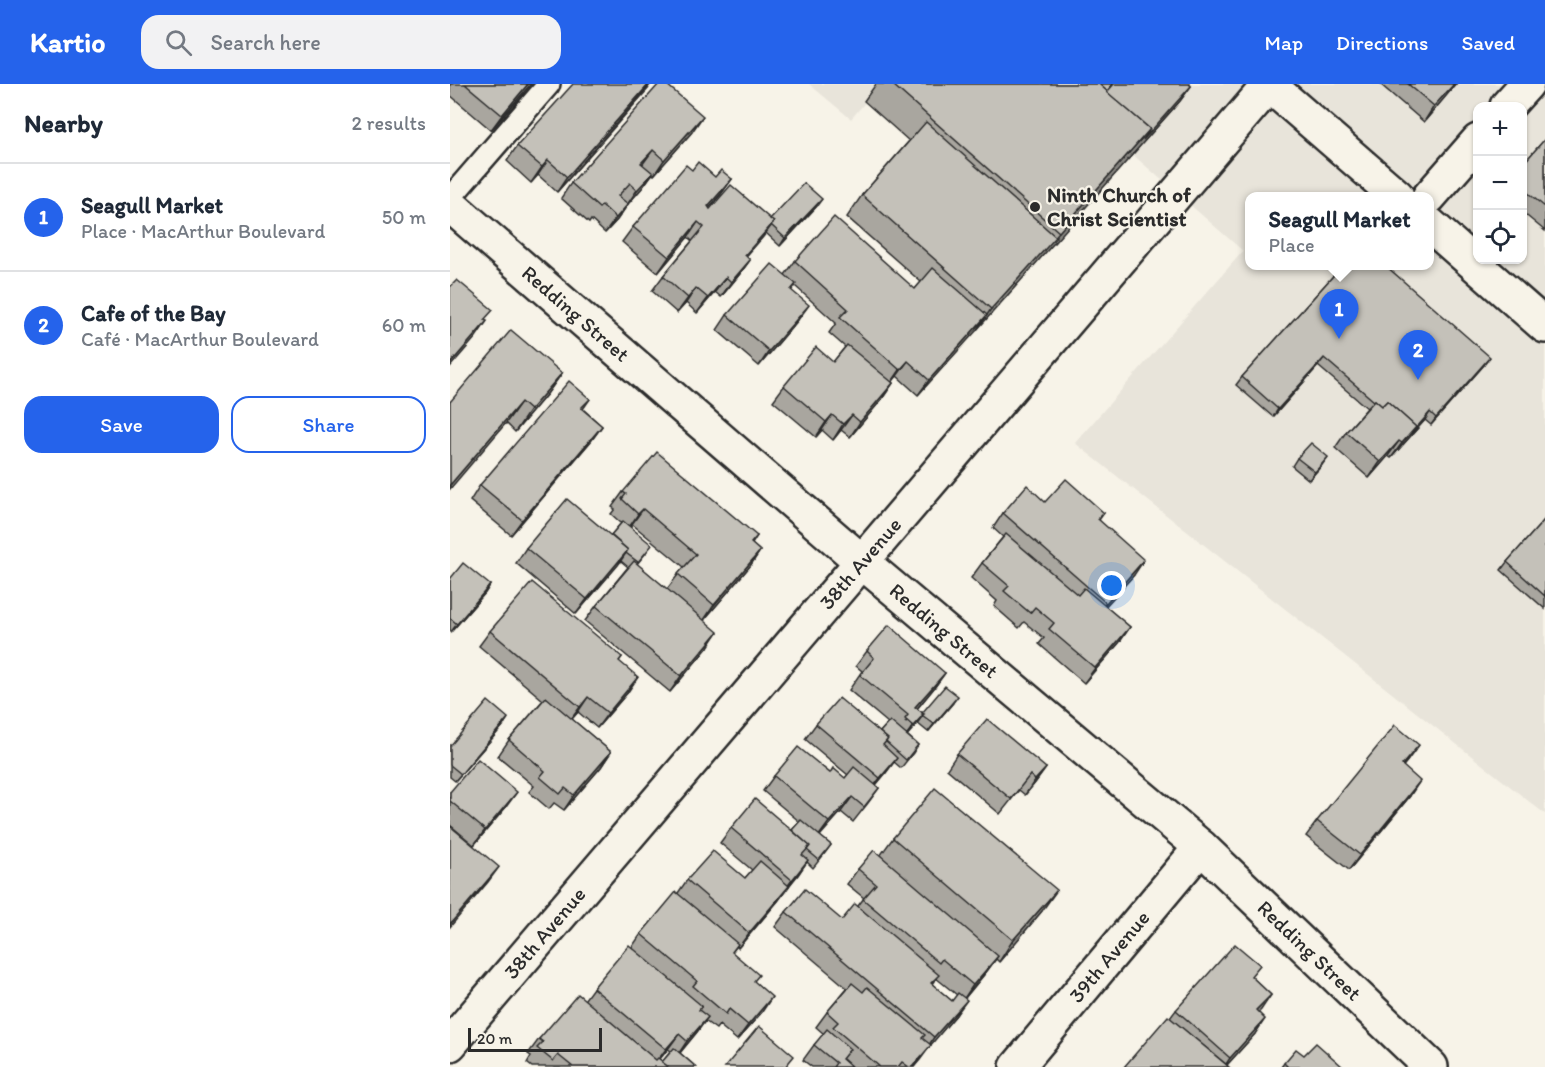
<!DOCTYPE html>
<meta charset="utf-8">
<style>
:root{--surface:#fff;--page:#f2f2f3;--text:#1f2937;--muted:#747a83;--line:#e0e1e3;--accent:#2563eb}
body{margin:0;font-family:Itim,sans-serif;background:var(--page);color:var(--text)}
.controls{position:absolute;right:18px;top:18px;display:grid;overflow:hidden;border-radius:12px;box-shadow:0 2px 4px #0004}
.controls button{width:54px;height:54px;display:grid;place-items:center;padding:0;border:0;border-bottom:2px solid var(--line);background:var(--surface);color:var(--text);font:30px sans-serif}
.scale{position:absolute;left:18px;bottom:15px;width:134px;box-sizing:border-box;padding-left:6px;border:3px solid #2b2b2b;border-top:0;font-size:16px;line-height:21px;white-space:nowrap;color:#2b2b2b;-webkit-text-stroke:4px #f7f3e8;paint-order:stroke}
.you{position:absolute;left:662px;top:502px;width:21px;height:21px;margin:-15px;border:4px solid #fff;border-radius:50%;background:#1a73e8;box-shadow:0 0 0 9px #1a73e833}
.badge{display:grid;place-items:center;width:39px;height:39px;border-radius:50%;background:var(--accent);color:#fff;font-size:20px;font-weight:700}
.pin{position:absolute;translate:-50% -50px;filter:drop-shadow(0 2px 3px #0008)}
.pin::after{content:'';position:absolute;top:32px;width:21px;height:18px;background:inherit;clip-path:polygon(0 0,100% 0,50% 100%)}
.popup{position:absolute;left:795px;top:108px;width:189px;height:78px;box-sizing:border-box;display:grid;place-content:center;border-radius:12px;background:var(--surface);filter:drop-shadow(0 2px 4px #0005);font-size:20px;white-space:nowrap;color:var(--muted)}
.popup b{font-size:22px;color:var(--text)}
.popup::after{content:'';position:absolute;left:50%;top:100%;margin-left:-12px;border:12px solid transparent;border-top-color:var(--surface)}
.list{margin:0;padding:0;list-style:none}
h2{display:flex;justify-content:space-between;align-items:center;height:78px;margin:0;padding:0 24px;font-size:26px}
h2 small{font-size:20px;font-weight:400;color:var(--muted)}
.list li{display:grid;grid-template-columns:39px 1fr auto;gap:18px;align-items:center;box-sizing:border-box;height:108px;padding:0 24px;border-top:2px solid var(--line)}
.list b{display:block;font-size:22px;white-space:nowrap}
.list p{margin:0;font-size:20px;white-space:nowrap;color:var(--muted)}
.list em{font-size:20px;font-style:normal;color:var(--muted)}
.actions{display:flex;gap:12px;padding:18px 24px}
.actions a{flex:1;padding:14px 0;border:2px solid var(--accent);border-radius:18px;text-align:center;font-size:21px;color:var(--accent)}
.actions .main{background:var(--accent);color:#fff}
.icon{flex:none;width:33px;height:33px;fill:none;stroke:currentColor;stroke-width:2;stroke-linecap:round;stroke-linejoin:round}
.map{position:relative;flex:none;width:1095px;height:983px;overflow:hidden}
header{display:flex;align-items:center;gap:36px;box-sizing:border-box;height:84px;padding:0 30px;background:var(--accent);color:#fff}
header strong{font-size:28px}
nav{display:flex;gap:33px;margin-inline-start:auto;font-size:21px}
.search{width:420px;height:54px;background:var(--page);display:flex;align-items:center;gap:15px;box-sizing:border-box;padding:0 21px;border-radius:18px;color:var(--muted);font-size:22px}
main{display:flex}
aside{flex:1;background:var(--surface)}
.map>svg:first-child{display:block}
</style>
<header>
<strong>Kartio</strong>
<div class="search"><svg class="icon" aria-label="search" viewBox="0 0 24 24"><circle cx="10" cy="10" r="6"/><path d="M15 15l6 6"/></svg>Search here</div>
<nav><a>Map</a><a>Directions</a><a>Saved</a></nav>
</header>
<main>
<aside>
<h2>Nearby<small>2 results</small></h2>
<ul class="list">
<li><span class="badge">1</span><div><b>Seagull Market</b><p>Place · MacArthur Boulevard</p></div><em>50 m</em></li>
<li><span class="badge">2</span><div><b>Cafe of the Bay</b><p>Café · MacArthur Boulevard</p></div><em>60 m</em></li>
</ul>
<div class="actions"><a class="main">Save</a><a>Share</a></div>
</aside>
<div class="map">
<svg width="1095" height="983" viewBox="0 0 1095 983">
<rect width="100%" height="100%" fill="#f7f3e8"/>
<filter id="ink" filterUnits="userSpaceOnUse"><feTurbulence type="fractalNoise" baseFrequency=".0167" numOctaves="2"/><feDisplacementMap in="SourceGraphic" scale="12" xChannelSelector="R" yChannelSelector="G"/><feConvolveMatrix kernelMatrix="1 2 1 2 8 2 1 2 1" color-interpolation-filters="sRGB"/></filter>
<g filter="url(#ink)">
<!-- built -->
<g fill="#e8e4da" fill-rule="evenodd">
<polygon points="359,0 431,0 401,35"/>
<path d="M602 0H1095V730L625 359 793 167ZM1028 22H1072V176H1028ZM799 112H979V182H799Z"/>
</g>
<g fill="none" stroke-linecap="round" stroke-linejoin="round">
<!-- service casing -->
<g stroke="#2b2b2b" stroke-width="26">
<polyline id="service" points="0,114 99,0"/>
</g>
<!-- minor casing -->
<g stroke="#2b2b2b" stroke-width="38">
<g id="minor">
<polyline points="1057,22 1077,0"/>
<polyline points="979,113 1028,57"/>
<path id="s1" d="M0 121 411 477 751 763 981 983"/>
<path id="s2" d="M567 983 751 763"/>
</g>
</g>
<!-- tertiary casing -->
<g stroke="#2b2b2b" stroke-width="38">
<g id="tertiary">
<path id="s3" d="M0 960 819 1"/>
</g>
</g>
<!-- secondary casing -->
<g stroke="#2b2b2b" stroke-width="38">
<g id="secondary">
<polyline points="818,0 947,112"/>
<polyline points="979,140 1095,242"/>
</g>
</g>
<!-- service -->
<use href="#service" stroke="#f7f3e8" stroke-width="21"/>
<!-- minor -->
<use href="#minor" stroke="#f7f3e8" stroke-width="33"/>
<!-- tertiary -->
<use href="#tertiary" stroke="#f7f3e8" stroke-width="33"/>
<!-- secondary -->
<use href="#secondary" stroke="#f7f3e8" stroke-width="33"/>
</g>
<!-- wall -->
<g fill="#a9a69f" stroke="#2b2b2b" stroke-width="1.5" fill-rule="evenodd">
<polygon points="0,0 81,0 41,46 0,11"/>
<polygon points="426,0 739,0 741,2 730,17 468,311 447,292 442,298 443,299 432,315 400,353 391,346 383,356 372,346 366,353 323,317 334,302 383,278 395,263 379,249 386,239 345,202 341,207 348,236 309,282 267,246 277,231 335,191 345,177 465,205 471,198 397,133 412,111 459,57 414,17"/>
<polygon points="930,0 1006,0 974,38"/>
<polygon points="199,4 107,108 88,91 81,99 57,77 67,62"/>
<polygon points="242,48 204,91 202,90 192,104 178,120 167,136 155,149 141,136 139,139 111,114 121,99"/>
<polygon points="1095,55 1095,147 1072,128 1072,81"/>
<polygon points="242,86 265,93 282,95 271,110 259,124 260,125 320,135 366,123 330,162 316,149 296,172 300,176 289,191 271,213 265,208 247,229 236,219 227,229 202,207 213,192 242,157 238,153 208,189 172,158 183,143"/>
<polygon points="892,182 1034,281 981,341 975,336 941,374 938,372 919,394 885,364 896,348 917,324 868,282 823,333 786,301 792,293"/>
<polygon points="112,289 97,310 65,348 56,339 0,318"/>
<polygon points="140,315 133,325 152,342 141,357 61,451 20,417 30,401"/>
<polygon points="847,374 872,381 859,396 842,382"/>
<path d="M173 408 307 452 302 460 310 467 300 482 254 536 258 563 220 608 135 537 146 522 178 483 171 477 126 530 66 479 76 464 161 451 171 439 161 430 165 425 162 423ZM182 440 234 483 217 505 187 480 196 469 179 443Z"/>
<polygon points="595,418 654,429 649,436 684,491 655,522 680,543 669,559 634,599 589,560 594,554 574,538 569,544 544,522 547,517 521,494 532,479 553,453 543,444 553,429"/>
<polygon points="1095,435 1095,525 1051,486 1057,478"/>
<polygon points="0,495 40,501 35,509 1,548 0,547"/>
<polygon points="40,547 172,573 169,577 178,608 147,644 128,628 122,635 161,668 151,683 114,726 104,719 99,725 79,708 84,702 48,672 59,656 93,616 29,562"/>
<path d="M417 567 495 589 484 604 467 625 472 629 502 620 478 648 467 639 457 651 468 661 463 669 451 684 444 678 426 701 429 704 418 719 403 738 391 728 370 752 381 761 375 769 363 784 357 778 328 817 288 864 287 862 282 868 304 897 312 928 287 956 269 941 266 945 255 937 247 948 230 969 246 983H82L77 979 81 972 78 970 89 955 135 915 143 904 182 863 191 850 228 809 237 796 295 794 302 786 270 759 281 744 342 746 350 738 313 707 324 692 380 689 395 694 398 691 355 655 366 640 430 648 438 639 399 606 412 587 406 582ZM218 965 221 967 212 978 210 975Z"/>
<polygon points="53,642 5,697 0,693 0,662"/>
<polygon points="507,670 596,684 585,699 575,711 569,706 550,730 497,685"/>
<polygon points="958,676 953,682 960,712 899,786 856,752 867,737"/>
<polygon points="0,708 56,723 24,761 0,741"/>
<path d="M443 754 592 827 549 878 546 875 537 887 515 914 506 931 480 961 464 983H402L393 975 401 983H362L353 976 364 961 374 950 366 943 377 928 397 904 325 843 336 828 392 836 408 822 414 814 397 800 408 785 430 772ZM486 894 507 911 502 917 482 900Z"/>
<polygon points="802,893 821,911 808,928 805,950 777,981 720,934 726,926"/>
<polygon points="854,971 893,983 831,983 834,979"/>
</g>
<!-- shaded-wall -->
<g fill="#898782" stroke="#2b2b2b" stroke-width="1.5">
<polygon points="78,0 81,0 41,46 52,31"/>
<polygon points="199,0 201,0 107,108 117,93"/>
<polygon points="1004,0 1006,0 974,38 984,22"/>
<polygon points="741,2 730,17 526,247 541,225 700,45"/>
<polygon points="253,32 242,48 204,91 214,76"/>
<polygon points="203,66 192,81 191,79"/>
<polygon points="98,76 88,91 81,99 92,83"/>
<polygon points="203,89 192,104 177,121 187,106"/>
<polygon points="282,95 271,110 247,138 258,122"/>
<polygon points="372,115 366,123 330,162 335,154"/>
<polygon points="178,120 167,136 155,149 166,134"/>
<polygon points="248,138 238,153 208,189 219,173"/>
<polygon points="324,138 313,153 284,186 295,171"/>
<polygon points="300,176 289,191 271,213 281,198"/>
<polygon points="276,193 265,208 247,229 258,214"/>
<polygon points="246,204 236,219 227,229 238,214"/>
<polygon points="359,221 348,236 309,282 319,267"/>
<polygon points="537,231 526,247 468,311 479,296"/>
<polygon points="37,237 26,253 0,283 0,280"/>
<polygon points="1040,273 1034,281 981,341 986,334"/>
<polygon points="874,274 868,282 823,333 828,325"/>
<polygon points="458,277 447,292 439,302 450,286"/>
<polygon points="112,289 97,310 65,348 80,326"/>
<polygon points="443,299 432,315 400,353 410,338"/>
<polygon points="71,318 56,339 0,405 0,401"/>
<polygon points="980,328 975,336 941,374 952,359"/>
<polygon points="382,331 372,346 366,353 376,338"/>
<polygon points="402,331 391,346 383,356 393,340"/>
<polygon points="152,342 141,357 61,451 72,436"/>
<polygon points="949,357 938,372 919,394 930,378"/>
<polygon points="878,373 872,381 859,396 865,388"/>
<polygon points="193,425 182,440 178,445 188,430"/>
<polygon points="178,466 168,481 126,530 137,515"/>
<polygon points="310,467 300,482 254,536 264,521"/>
<polygon points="694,476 684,491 645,534 656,519"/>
<polygon points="40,501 35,509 1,548 7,540"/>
<polygon points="680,543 669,559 634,599 645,584"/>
<polygon points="268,548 258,563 220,608 231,592"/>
<polygon points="495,589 484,604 455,639 465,623"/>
<polygon points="188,593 178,608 147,644 158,629"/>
<polygon points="508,612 502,620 478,648 484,640"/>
<polygon points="138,613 128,628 119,638 130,623"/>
<polygon points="474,630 463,645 452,657 463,642"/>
<polygon points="58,634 53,642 5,697 11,690"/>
<polygon points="969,661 958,676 941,697 952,681"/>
<polygon points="161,668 151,683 114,726 124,711"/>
<polygon points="447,674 436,689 419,709 430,694"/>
<polygon points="596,684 585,699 575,711 585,696"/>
<polygon points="970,697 960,712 899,786 910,771"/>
<polygon points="67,708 56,723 24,761 35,746"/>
<polygon points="402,713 391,728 368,753 379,738"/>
<polygon points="358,776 348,791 331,811 342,796"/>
<polygon points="49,783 38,798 0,843 0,840"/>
<polygon points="339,802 328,817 288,864 299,849"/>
<polygon points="607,806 592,827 549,878 563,856"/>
<polygon points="548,872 537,887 513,916 523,901"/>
<polygon points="821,911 811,926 796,941 806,926"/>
<polygon points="322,913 312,928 287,956 298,941"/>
<polygon points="517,916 506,931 474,969 484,953"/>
<polygon points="258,933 247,948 227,972 237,957"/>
<polygon points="815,935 805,950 775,983 774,983 780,974"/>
<polygon points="229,950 218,965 205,980 216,965"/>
<polygon points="481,961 470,976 464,983 462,983"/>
</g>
<!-- building -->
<g fill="#c4c1b9" stroke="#2b2b2b" stroke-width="1.5">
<polygon points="15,0 78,0 52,31"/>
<polygon points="123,0 199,0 117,93 98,76 92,83 67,62"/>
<polygon points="209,0 216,0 253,32 214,76 203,66 191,79 203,89 187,106 180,99 168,112 178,120 166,134 152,121 149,124 121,99"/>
<polygon points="442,0 649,0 700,45 609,148"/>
<polygon points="649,0 663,0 657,7"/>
<polygon points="664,0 739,0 741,2 693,56 700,45 657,8"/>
<polygon points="958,0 1004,0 984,22"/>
<polygon points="476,38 606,153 541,225 412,111"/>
<polygon points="1095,55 1095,123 1072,104 1072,81"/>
<polygon points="248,78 265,93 271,86 282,95 258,122 260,125 281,101 324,138 295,171 300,176 281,198 276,193 258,214 246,204 238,214 213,192 254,143 248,138 219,173 183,143 236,81 242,86"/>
<polygon points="354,99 372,115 335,154 321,141 324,138 320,135"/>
<polygon points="384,133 465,205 483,184 537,231 479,296 458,277 450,286 390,233 398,225 345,177"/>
<polygon points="322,180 346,200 341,206 359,221 319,267 277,231"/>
<polygon points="892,182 936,182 1040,273 986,334 980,328 961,350 966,343 937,317 932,322 925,316 924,317 874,274 828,325 792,293"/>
<polygon points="7,196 43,226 34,236 37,237 0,280 0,203"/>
<polygon points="61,246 112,289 80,326 71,318 0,401 0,318"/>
<polygon points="397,261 443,299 410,338 402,331 393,340 382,331 376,338 334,302 366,263 383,278"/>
<polygon points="119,297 140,315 131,324 152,342 72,436 30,401"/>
<polygon points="925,316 932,322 937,317 966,343 952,359 949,357 930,378 896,348"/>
<polygon points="861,359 878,373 865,388 847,374"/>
<polygon points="207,368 307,452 301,459 310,467 264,521 228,490 246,470 193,425 188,430 172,415 176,410 173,408"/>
<polygon points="616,395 654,429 648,435 694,476 656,519 553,429 577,401 595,418"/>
<polygon points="117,415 178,466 137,515 76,464"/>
<polygon points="1095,435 1095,512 1057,478"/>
<polygon points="173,437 202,461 188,478 176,469 178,466 161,451"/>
<polygon points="556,450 628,511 634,504 680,543 645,584 599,545 604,539 585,523 580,529 554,507 559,502 532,479"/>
<polygon points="184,477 268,548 231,592 146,522"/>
<polygon points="13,479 40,501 7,540 0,534 0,495"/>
<polygon points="82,498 172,573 169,577 188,593 158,629 138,613 130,623 40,547"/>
<polygon points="439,541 495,589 465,623 474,630 463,642 455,635 458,631 410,591 424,574 417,567"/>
<polygon points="495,602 508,612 484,640 472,631 474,630 472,629"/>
<polygon points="96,613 161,668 124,711 115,704 110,710 90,693 95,687 59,656"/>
<polygon points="389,614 438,655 433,661 447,674 430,694 366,640"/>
<polygon points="38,617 58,634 11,690 0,681 0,662"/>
<polygon points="537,635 596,684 585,696 580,691 561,715 507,670"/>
<polygon points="440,637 468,661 456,676 436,658 438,655 430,648"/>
<polygon points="945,641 969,661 952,681 970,697 910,771 867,737"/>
<polygon points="348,663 380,689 383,684 395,694 404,683 429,704 414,723 402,713 379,738 324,692"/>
<polygon points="28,675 67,708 35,746 0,717 0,708"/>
<polygon points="485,704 607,806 563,856 443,754"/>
<polygon points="305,715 360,762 352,771 358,776 342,796 281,744"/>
<polygon points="351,736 381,761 369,776 357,766 360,762 342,746"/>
<polygon points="0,742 49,783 0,840"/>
<polygon points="424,766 548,872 523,901 492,875 489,879 413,815 426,800 408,785"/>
<polygon points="263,767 295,794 310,777 339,802 299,849 237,796"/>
<polygon points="355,805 392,836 405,820 489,891 481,899 502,917 508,909 517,916 484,953 336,828"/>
<polygon points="226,808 288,860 282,868 309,891 304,897 322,913 298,941 279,925 276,930 243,902 247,897 191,850"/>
<polygon points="785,860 810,881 801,892 821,911 806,926 815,935 780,974 726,926"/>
<polygon points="179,861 252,922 249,926 258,933 237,957 229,950 216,965 143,904"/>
<polygon points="402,899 413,908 417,903 475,951 472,954 481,961 462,983 459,983 452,978 448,983 430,983 383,943 388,938 377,928"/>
<polygon points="128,910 206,976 208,974 219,983 123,983 108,971 103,977 87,964 93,958 89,955"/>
<polygon points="718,932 779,983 674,983"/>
<polygon points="309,942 344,972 335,983 275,983"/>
<polygon points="377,945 400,965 392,975 401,983 383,983 386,979 364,961"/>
<polygon points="866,959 893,983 838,983 834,979 846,965 854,971"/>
<polygon points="224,964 246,983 219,983 212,978"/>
</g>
</g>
<!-- markers -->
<circle fill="#2b2b2b" stroke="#f7f3e8" stroke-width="2" cx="585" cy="123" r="6"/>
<g text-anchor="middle" stroke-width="4.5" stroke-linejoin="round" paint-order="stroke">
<!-- poi labels -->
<g font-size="21" font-weight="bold" fill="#2b2b2b" stroke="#f7f3e8" text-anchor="start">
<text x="597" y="118">Ninth Church of<tspan x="597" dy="24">Christ Scientist</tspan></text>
</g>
<!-- street labels -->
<g font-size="21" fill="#2b2b2b" stroke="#f7f3e8">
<text dy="7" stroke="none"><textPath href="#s1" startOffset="166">Redding Street</textPath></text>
<text dy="7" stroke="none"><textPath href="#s3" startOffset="632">38th Avenue</textPath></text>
<text dy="7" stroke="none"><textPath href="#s1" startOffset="652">Redding Street</textPath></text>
<text dy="7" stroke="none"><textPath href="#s3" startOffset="146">38th Avenue</textPath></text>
<text dy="7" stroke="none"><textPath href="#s1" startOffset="1138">Redding Street</textPath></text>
<text dy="7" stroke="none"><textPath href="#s2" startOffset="144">39th Avenue</textPath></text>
</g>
</g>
</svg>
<div class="controls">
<button>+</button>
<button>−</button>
<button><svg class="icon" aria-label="locate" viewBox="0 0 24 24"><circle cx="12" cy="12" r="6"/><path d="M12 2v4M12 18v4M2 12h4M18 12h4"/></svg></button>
</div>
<div class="scale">20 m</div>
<div class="you"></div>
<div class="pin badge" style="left:889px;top:255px">1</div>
<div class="popup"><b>Seagull Market</b>Place</div>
<div class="pin badge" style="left:968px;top:296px">2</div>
</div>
</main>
